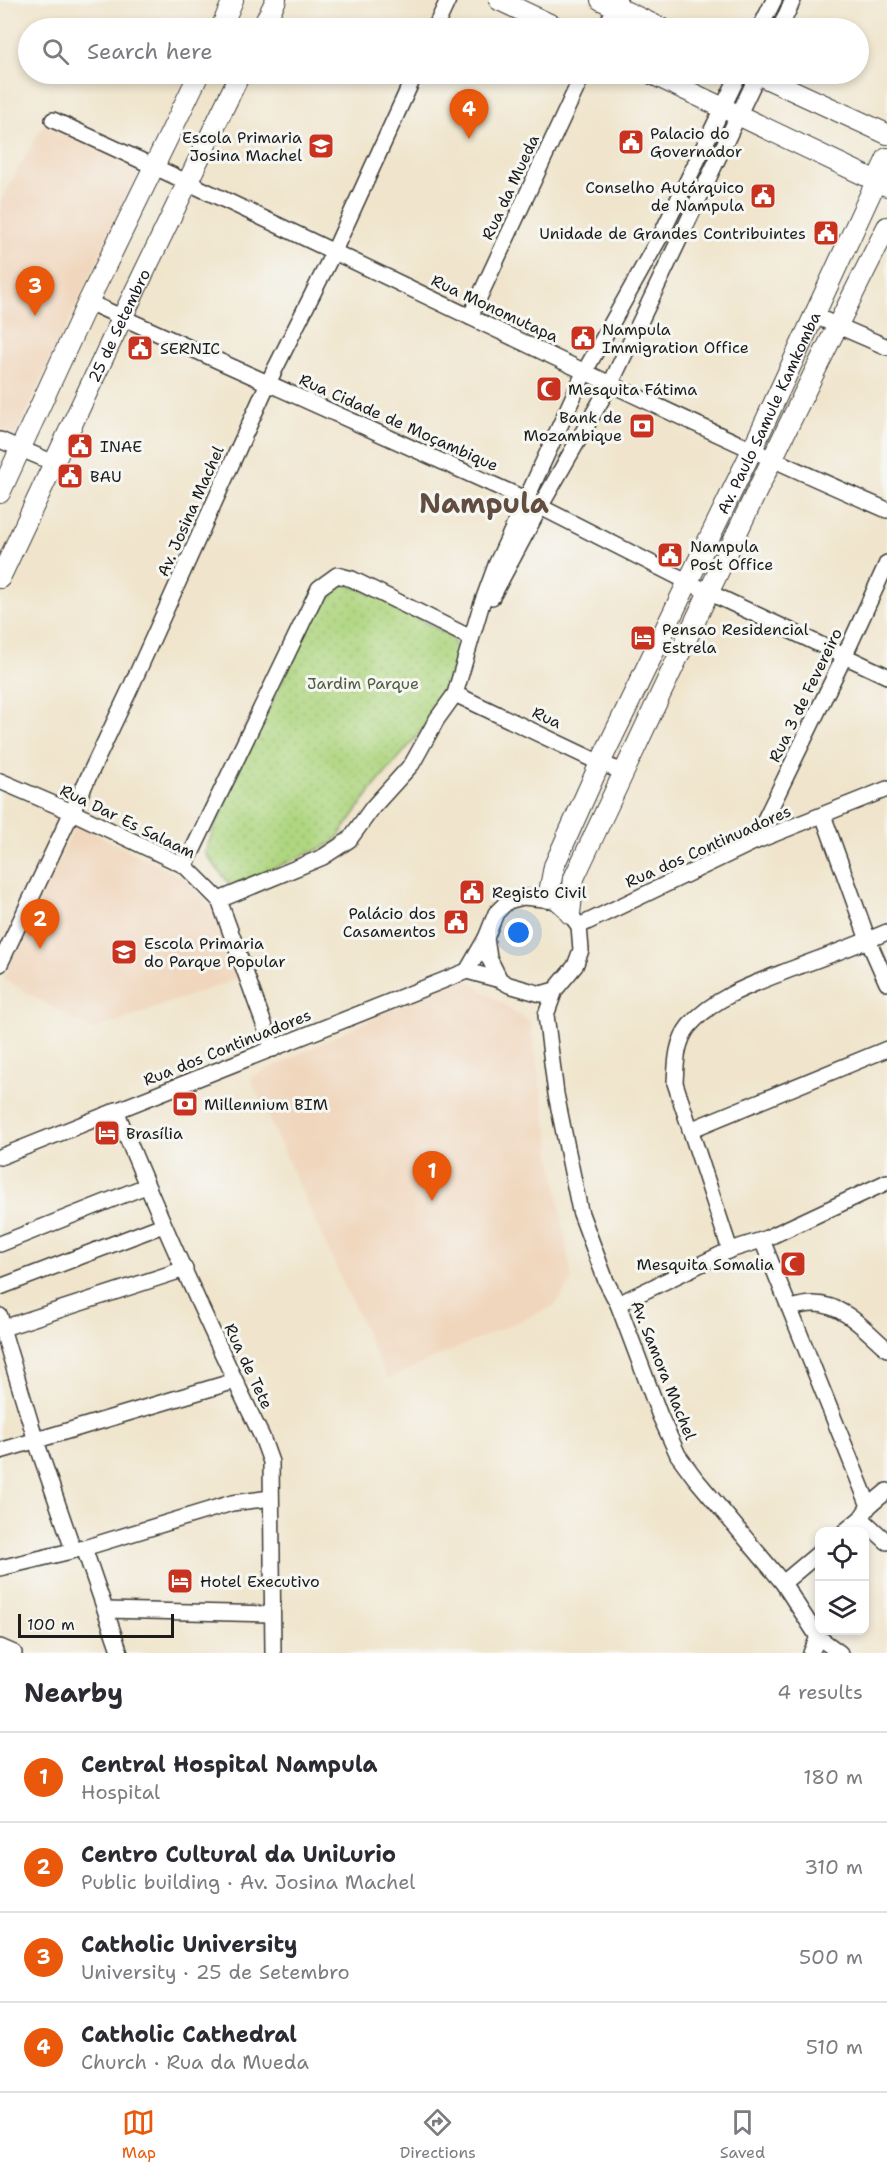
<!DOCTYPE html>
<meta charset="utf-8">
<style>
:root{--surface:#fff;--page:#f7f7f7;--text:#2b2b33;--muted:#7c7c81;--line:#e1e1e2;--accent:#ea580c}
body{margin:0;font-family:"Shantell Sans",sans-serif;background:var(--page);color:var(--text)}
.controls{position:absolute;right:18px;bottom:18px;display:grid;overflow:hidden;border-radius:12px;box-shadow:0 3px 9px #0003}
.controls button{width:54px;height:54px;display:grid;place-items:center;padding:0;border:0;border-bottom:2px solid var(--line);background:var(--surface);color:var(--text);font:30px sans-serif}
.scale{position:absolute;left:18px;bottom:15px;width:156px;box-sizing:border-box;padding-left:6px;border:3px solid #1c1c1c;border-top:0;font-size:16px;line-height:21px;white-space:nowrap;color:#1c1c1c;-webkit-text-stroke:4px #f6f6f2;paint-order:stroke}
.you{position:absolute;left:519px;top:933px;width:21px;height:21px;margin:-15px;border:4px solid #fff;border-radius:50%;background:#1a73e8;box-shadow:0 0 0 9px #1a73e833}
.badge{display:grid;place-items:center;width:39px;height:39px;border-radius:50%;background:var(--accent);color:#fff;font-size:20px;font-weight:700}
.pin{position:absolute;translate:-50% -50px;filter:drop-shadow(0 2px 3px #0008)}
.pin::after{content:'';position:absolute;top:32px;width:21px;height:18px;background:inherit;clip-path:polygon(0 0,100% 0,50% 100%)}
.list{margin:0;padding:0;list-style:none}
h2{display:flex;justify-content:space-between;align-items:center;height:78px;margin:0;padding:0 24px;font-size:26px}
h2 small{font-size:20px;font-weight:400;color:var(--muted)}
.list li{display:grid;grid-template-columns:39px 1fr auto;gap:18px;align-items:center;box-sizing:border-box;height:90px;padding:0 24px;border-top:2px solid var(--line)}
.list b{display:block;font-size:22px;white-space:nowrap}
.list p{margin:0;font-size:20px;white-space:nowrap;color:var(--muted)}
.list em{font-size:20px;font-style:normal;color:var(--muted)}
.icon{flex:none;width:33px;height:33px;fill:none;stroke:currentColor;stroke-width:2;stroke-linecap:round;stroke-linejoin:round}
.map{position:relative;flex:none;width:887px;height:1653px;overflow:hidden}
.search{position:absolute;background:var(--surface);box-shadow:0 3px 9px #0003;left:18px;right:18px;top:18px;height:66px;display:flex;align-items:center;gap:15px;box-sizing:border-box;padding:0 21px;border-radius:33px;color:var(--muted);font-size:22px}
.sheet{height:438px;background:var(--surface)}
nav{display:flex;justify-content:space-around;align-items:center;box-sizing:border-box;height:84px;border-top:2px solid var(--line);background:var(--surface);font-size:16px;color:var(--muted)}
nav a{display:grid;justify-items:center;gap:3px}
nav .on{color:var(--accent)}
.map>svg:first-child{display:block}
</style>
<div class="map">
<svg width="887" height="1653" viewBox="0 0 887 1653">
<defs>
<pattern id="green-dots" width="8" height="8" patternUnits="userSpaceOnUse" patternTransform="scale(1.5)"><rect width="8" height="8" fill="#afd680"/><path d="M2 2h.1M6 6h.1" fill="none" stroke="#96b76e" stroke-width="1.8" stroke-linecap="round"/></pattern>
</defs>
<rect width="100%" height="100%" fill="#f6f6f2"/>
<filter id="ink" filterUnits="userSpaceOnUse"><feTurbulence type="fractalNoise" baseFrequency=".0167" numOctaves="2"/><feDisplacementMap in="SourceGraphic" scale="12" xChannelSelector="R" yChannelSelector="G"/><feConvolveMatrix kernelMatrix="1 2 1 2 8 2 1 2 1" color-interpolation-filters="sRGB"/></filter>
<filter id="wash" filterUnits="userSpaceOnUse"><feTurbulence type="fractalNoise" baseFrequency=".008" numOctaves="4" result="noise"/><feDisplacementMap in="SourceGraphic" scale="24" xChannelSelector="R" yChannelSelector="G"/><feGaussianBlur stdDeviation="1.35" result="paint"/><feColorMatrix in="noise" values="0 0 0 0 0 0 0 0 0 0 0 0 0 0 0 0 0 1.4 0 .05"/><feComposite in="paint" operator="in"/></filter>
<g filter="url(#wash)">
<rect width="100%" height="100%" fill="#f0e5cc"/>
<!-- built -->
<g fill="#f0d6bc">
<polygon points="45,121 142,166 15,436 0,429 0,203"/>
<polygon points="76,824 194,884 225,927 240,978 93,1030 3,979"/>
<polygon points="461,976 530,1022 572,1280 554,1306 387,1379 250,1078"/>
</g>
<!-- green -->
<polygon fill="url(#green-dots)" stroke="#66794e" stroke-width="1.5" points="342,582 379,597 452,637 458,657 424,728 372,789 334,843 231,886 205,853 226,795 327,590"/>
</g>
<g filter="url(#ink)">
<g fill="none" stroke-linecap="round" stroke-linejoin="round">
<!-- minor casing -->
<g stroke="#3c3a36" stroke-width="18">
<g id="minor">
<polyline points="435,28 448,0"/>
<polyline points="605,28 619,0"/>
<polyline points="760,28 774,0"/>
<polyline points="780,28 793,0"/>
<path d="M53 120C333 247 606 388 887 510"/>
<polyline points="88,302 525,499 708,592 887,676"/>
<polyline points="815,316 887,347"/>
<polyline points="470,317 583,74"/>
<polyline points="0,440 54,463"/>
<polyline points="492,597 540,507 611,383 758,74"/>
<polyline points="455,694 600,763 624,772"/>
<polyline points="0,781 72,812 185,866 219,900 273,1049"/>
<polyline points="823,815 868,940 887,983"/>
<polyline points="754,842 845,655 887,563"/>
<polyline points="185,866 319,588 337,575 352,579 471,638"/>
<polygon points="523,897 554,900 570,914 579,926 581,950 575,966 555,990 541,994 509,985 500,980 489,958 486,938 496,913 508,901"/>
<polyline points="219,900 323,857 349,840 373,807 412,764 437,719 455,694 481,606 496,565 585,371 662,233 739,74"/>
<polyline points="579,926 754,842 887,789"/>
<polyline points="0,964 130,689 268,383 334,251 415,74"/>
<polyline points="467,971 486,938"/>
<polyline points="467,971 500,980"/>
<polyline points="555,990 546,1015 556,1094 580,1211 606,1281 618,1304 660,1416 678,1455 695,1478 783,1583 818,1637 840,1653"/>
<path d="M116 1110C160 1221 210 1329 262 1437L271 1462 273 1653"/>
<polyline points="690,1130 887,1049"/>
<polyline points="0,1157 467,971"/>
<polyline points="762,1240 869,1506 861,1518 844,1532"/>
<polyline points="0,1244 146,1186"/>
<path d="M730 1250 675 1083C676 1064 676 1042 689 1026 716 995 759 982 797 967 827 956 857 945 887 932"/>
<polyline points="0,1287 163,1225"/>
<polyline points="618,1304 730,1250 765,1239 887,1182"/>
<path d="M791 1308C798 1306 807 1304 814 1304 844 1304 866 1331 887 1349"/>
<polyline points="0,1316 2,1328 36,1441 73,1549"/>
<polyline points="0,1329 185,1269"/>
<polyline points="0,1451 235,1381"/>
<polyline points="869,1506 887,1491"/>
<polyline points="861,1518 887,1542"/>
<polyline points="84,1548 120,1653"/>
<polyline points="0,1568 84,1548 232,1503 271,1498"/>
<polyline points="783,1583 820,1552"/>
<polyline points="106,1610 272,1614"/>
<polyline points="0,1647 14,1653"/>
<polyline points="811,1653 818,1637"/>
</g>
</g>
<!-- major casing -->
<g stroke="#3c3a36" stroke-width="22">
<g id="major">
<polyline points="499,0 558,28"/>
<polyline points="601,0 661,28"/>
<polyline points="221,28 233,0"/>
<polyline points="262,28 276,0"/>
<polyline points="652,74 887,186"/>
<polyline points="757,74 887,134"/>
<polyline points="0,493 88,302 199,74"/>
<path id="s1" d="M0 578 122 318 240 74"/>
<path id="s2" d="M548 898 554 866 600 763 752 450 887 158"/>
<path d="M570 914 574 878C677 660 778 441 887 227"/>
</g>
</g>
<!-- minor -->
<use href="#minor" stroke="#fff" stroke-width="15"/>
<!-- major -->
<use href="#major" stroke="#fff" stroke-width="20"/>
</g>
</g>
<!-- icons -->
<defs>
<g id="civic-square" transform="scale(1.35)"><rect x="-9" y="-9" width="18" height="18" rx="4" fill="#c8321e" stroke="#f6f6f2"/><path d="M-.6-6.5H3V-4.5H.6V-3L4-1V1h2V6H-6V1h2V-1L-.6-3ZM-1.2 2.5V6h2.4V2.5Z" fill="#fff"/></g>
<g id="school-square" transform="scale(1.35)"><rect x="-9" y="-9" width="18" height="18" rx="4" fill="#c8321e" stroke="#f6f6f2"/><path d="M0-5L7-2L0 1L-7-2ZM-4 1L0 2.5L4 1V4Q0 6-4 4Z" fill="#fff"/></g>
<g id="mosque-square" transform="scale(1.35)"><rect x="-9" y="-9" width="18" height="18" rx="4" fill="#c8321e" stroke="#f6f6f2"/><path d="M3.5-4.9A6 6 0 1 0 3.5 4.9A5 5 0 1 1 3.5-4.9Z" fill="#fff"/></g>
<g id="bank-square" transform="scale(1.35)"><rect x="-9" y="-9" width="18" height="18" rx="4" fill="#c8321e" stroke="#f6f6f2"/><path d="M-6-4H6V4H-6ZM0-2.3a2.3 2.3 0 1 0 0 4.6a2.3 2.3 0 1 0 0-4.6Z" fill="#fff"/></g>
<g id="hotel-square" transform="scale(1.35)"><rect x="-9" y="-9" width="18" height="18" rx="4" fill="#c8321e" stroke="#f6f6f2"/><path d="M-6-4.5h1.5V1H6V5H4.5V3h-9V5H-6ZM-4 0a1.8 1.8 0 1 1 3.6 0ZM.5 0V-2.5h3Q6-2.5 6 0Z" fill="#fff"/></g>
</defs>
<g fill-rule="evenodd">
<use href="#civic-square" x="631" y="142"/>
<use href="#school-square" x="321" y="146"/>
<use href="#civic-square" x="763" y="196"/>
<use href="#civic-square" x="826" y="233"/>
<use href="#civic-square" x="583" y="338"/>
<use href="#civic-square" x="140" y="348"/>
<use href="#mosque-square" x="549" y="389"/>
<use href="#bank-square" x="642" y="426"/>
<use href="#civic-square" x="80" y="446"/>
<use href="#civic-square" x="70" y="476"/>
<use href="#civic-square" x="670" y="555"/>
<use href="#hotel-square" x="643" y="638"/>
<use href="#civic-square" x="472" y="892"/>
<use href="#civic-square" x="456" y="922"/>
<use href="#school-square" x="124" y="952"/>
<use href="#bank-square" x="185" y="1104"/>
<use href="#hotel-square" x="107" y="1133"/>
<use href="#mosque-square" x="793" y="1264"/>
<use href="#hotel-square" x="180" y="1581"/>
</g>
<g text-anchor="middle" stroke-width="6" stroke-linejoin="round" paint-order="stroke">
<!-- poi labels -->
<g font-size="16" fill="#1c1c1c" stroke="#f6f6f2" text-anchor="start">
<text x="650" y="139">Palacio do<tspan x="650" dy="18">Governador</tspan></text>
<text x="302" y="143" text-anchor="end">Escola Primaria<tspan x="302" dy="18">Josina Machel</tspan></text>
<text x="744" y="193" text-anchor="end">Conselho Autárquico<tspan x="744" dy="18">de Nampula</tspan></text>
<text x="806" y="239" text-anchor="end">Unidade de Grandes Contribuintes</text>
<text x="602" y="335">Nampula<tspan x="602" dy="18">Immigration Office</tspan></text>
<text x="160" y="354">SERNIC</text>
<text x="568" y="395">Mesquita Fátima</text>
<text x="622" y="423" text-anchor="end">Bank de<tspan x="622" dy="18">Mozambique</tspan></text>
<text x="100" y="452">INAE</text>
<text x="90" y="482">BAU</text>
<text x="690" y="552">Nampula<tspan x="690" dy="18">Post Office</tspan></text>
<text x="662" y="635">Pensao Residencial<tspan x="662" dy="18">Estrela</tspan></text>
<text x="492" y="898">Registo Civil</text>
<text x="436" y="919" text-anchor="end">Palácio dos<tspan x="436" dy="18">Casamentos</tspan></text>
<text x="144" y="949">Escola Primaria<tspan x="144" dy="18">do Parque Popular</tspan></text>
<text x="204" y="1110">Millennium BIM</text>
<text x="126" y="1139">Brasília</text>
<text x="774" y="1270" text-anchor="end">Mesquita Somalia</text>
<text x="200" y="1587">Hotel Executivo</text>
</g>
<!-- street labels -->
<g font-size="16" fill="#1c1c1c" stroke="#f6f6f2">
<text transform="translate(510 187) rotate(-65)" y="6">Rua da Mueda</text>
<text transform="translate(495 308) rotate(25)" y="6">Rua Monomutapa</text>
<text dy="6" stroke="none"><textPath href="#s1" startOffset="279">25 de Setembro</textPath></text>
<text dy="6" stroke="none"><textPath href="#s2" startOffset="534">Av. Paulo Samule Kamkomba</textPath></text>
<text transform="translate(399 422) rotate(24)" y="6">Rua Cidade de Moçambique</text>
<text transform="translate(190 511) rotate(-66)" y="6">Av. Josina Machel</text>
<text transform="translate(805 695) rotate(-64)" y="6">Rua 3 de Fevereiro</text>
<text transform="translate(547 717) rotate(25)" y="6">Rua</text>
<text transform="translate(128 821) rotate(26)" y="6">Rua Dar Es Salaam</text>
<text transform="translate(708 846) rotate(-24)" y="6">Rua dos Continuadores</text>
<text transform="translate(227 1047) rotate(-22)" y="6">Rua dos Continuadores</text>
<text transform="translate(249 1366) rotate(65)" y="6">Rua de Tete</text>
<text transform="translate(664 1370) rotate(68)" y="6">Av. Samora Machel</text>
</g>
<!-- park labels -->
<g font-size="16" fill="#4f5d3f" stroke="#f6f6f2">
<text x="363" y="689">Jardim Parque</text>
</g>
<!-- town labels -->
<g font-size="28" font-weight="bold" fill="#624e40" stroke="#f6f6f2">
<text x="484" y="513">Nampula</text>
</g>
</g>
</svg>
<div class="controls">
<button><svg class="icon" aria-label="locate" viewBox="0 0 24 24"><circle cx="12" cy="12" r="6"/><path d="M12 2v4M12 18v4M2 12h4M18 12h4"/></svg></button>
<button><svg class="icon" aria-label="layers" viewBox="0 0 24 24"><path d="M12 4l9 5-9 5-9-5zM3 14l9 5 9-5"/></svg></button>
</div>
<div class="scale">100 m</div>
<div class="you"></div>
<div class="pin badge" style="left:432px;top:1201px">1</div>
<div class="pin badge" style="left:40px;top:949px">2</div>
<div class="pin badge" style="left:35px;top:316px">3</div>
<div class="pin badge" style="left:469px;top:139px">4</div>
<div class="search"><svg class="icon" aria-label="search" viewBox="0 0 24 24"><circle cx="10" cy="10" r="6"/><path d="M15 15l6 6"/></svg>Search here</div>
</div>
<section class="sheet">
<h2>Nearby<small>4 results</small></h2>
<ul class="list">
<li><span class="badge">1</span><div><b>Central Hospital Nampula</b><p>Hospital</p></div><em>180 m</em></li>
<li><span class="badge">2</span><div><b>Centro Cultural da UniLurio</b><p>Public building · Av. Josina Machel</p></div><em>310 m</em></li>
<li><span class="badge">3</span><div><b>Catholic University</b><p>University · 25 de Setembro</p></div><em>500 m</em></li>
<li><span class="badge">4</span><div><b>Catholic Cathedral</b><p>Church · Rua da Mueda</p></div><em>510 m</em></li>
</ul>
</section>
<nav>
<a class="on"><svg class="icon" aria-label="map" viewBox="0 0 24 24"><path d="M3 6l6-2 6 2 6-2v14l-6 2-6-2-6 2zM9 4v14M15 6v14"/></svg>Map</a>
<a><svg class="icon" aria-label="directions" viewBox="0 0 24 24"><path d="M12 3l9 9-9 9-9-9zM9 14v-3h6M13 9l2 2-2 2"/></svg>Directions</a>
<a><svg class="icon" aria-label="saved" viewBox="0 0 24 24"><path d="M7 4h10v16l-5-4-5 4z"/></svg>Saved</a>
</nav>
